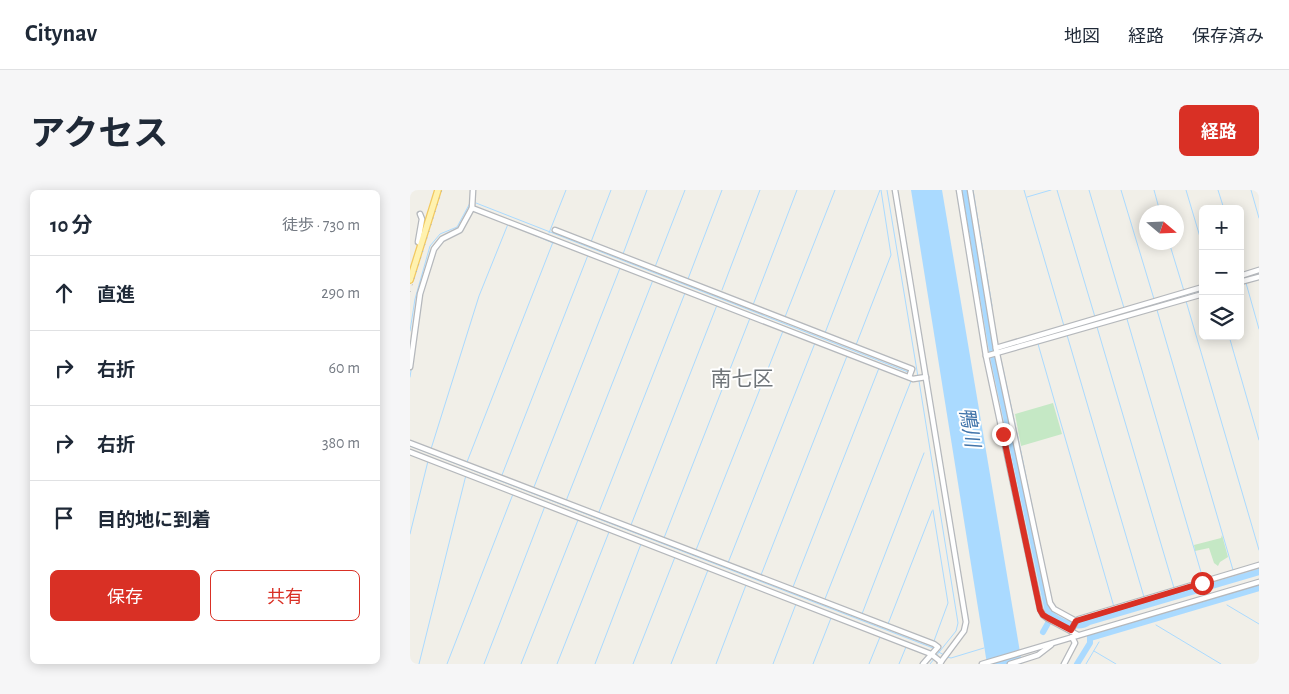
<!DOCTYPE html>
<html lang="ja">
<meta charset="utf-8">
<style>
:root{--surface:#fff;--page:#f6f6f7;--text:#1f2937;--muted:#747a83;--line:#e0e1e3;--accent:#d93025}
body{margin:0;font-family:"Alegreya Sans","Noto Sans JP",sans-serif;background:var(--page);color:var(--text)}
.controls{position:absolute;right:15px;top:15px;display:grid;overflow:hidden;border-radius:8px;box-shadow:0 2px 12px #0003}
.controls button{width:45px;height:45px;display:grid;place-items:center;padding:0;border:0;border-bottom:1px solid var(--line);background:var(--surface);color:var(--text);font:25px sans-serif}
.compass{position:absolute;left:729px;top:15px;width:45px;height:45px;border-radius:50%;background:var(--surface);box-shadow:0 2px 12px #0003;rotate:109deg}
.stop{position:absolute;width:15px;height:15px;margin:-11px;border:4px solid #d93025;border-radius:50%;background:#fff}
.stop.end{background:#d93025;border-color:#fff;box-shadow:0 1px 5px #0008}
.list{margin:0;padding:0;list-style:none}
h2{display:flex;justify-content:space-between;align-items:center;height:65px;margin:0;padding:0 20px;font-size:21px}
h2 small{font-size:16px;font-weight:400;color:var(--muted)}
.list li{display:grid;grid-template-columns:32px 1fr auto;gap:15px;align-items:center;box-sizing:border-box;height:75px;padding:0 20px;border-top:1px solid var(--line)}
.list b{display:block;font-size:19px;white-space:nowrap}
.list em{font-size:16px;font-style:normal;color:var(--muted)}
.actions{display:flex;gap:10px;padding:15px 20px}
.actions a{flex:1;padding:11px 0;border:1px solid var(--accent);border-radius:8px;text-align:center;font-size:18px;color:var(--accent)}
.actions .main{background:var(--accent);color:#fff}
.icon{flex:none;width:28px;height:28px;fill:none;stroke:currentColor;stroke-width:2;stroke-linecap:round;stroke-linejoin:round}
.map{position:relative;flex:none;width:849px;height:474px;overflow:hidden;border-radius:8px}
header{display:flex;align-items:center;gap:30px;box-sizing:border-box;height:70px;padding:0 25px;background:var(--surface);border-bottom:1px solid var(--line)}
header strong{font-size:24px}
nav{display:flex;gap:28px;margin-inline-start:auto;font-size:18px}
.intro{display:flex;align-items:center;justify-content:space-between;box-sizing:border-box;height:120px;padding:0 30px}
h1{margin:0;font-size:35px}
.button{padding:12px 22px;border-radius:8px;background:var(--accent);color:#fff;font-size:18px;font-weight:700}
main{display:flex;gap:30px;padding:0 30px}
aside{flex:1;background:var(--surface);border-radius:8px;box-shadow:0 2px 12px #0003}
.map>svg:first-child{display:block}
</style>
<header>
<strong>Citynav</strong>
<nav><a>地図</a><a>経路</a><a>保存済み</a></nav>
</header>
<div class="intro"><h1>アクセス</h1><a class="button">経路</a></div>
<main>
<aside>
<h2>10 分<small>徒歩 · 730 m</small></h2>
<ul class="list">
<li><svg class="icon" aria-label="ahead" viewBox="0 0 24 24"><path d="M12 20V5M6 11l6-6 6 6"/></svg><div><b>直進</b></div><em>290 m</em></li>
<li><svg class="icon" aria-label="right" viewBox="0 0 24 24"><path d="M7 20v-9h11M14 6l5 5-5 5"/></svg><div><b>右折</b></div><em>60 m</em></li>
<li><svg class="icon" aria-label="right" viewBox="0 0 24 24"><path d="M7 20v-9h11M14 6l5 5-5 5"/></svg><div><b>右折</b></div><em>380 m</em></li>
<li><svg class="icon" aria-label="arrive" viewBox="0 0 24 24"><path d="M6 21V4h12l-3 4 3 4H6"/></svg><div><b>目的地に到着</b></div></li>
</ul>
<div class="actions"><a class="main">保存</a><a>共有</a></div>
</aside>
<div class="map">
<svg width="849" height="474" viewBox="0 0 849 474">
<rect width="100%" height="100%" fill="#f1efe8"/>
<!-- green -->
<g fill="#c5e8c5">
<polygon points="643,213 652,244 611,256 605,224"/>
<polygon points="812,345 818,367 810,372 808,376 804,373 799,358 785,361 784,355 811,348"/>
</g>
<!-- water -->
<polygon fill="#aadaff" points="501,0 532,0 612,474 577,474"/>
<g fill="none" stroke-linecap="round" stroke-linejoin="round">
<!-- stream -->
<g stroke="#aadaff" stroke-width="1">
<polyline points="477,0 508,187"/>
<polyline points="563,0 582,116"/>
<polyline points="614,0 654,136"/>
<polyline points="647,0 685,127"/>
<polyline points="679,0 714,118"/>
<polyline points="711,0 744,109"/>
<polyline points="744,0 750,22"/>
<polyline points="776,0 793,57"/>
<polyline points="808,0 814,19"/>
<polyline points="841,0 849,28"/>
<polyline points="617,7 641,0"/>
<polyline points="66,13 498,182"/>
<polyline points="63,21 95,33"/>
<polyline points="139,43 156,0"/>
<polyline points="43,46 50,42"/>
<polyline points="181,52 201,0"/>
<polyline points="759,52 774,101"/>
<polyline points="213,64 237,0"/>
<polyline points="830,75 833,84"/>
<polyline points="245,77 275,0"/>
<polyline points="278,89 312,0"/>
<polyline points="830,89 849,83"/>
<polyline points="836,93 849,139"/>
<polyline points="312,100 350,0"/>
<polyline points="776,111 849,360"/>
<polyline points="343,115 387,0"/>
<polyline points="747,120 823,380"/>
<polyline points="375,127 425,0"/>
<polyline points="717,129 793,389"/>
<polyline points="687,137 764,398"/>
<polyline points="0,141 5,109 20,56 30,44 47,37 60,13"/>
<polyline points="415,143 470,0"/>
<polyline points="657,145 734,407"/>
<polyline points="819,146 849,250"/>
<polyline points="628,154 704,417"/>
<polyline points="446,155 481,65 471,0"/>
<polyline points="582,161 793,100"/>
<polyline points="590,165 606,239"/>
<polyline points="0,187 2,175"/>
<polyline points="509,191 548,433 546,441 526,466"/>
<polyline points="607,243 642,412"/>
<polyline points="0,256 523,458"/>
<polyline points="21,259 69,106 98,34 143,53"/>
<polyline points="57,272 143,52"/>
<polyline points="92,285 178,65"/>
<polyline points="124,297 210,78"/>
<polyline points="156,311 243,90"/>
<polyline points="523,320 538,413 524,451"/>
<polyline points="189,322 275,103"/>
<polyline points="221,335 307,115"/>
<polyline points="0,344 18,271"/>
<polyline points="254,348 340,128"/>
<polyline points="286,360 373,141"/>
<polyline points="318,373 405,153"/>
<polyline points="351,385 437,166"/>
<polyline points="825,387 826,389"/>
<polyline points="795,395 796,398"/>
<polyline points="383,397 469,178"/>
<polyline points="766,405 766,407"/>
<polyline points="815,408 815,410"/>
<polyline points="415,409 501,191"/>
<polyline points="736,414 736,415"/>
<polyline points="817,415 849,434"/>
<polyline points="706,423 706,424"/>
<polyline points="452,424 514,263"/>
<polyline points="642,425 643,422"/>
<polyline points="744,429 744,431"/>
<polyline points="478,434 522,321"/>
<polyline points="746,435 811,474"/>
<polyline points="687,446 688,448"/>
<polyline points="527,461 534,465"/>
<polyline points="684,461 706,474"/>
<polyline points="537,467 541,468 574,458"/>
<polyline points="9,474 56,285"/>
<polyline points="37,474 103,304"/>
<polyline points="74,474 135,316"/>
<polyline points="111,474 168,330"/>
<polyline points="147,474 199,342"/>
<polyline points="185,474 231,354"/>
<polyline points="223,474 265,367"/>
<polyline points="261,474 298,380"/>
<polyline points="306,474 336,395"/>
<polyline points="363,474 386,414"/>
<polyline points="403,474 421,428"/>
<polyline points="459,474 470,447"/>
<polyline points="489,474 496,457"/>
<polyline points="520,474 524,469"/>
<polyline points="676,474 689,452"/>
</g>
<!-- river -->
<g stroke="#aadaff" stroke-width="6">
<path d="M555 0 583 167 638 422C648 430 667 441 679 432L849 382"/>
<polyline points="633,442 642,426"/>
<polyline points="680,448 849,398"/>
<polyline points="667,474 680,453 680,447"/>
</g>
<!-- minor casing -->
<g stroke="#b5b8bc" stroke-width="7">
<g id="minor">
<polyline points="485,0 556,432 554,441 530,473"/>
<polyline points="549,0 576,166 630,419 633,425 638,429 668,445"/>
<polyline points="560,0 586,159 640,413 644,419 666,431"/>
<polyline points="62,18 503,189 516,187"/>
<polyline points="10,24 12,29 8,52 11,54"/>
<polyline points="145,40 502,179 499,187"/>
<polyline points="830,86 849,80"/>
<polyline points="830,92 849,87"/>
<polyline points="586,158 793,97"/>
<polyline points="576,166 793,104"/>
<polyline points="0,177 10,104 24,59 32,49 50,40 62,18 63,0"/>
<polyline points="0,253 524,454 528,457 513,474"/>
<polyline points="0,262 521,464 531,472"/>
<polyline points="661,441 666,431 669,429 849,375"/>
<polyline points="572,474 849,392"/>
<polyline points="600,474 628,465 641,455"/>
<polyline points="654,474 665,453 662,447"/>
</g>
</g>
<!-- major casing -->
<g stroke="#f2c960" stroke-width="8">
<polyline id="major" points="0,90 28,0"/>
</g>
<!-- minor -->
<use href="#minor" stroke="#fff" stroke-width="4.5"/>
<!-- major -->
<use href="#major" stroke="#fff2af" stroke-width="5.5"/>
<!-- rail -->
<polyline stroke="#b6b7b8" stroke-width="1" stroke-dasharray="1 6" stroke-linecap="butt" points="0,102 32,0"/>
</g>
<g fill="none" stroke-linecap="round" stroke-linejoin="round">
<!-- route -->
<polyline stroke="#d93025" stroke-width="6" points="593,244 630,420 633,425 638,428 661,440 666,431 669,430 792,393"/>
</g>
<g text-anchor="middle" stroke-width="4" stroke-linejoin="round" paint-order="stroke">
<!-- water labels -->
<g font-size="20" font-style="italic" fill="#4174aa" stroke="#fff">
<text transform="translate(560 237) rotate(80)" y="7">鴨川</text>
</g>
<!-- quarter labels -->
<g font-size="21" fill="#70757a" stroke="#fff">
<text x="332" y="196">南七区</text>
</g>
</g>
</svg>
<div class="controls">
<button>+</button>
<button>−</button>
<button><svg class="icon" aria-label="layers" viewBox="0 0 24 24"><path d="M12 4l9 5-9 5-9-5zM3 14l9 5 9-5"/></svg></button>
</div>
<svg class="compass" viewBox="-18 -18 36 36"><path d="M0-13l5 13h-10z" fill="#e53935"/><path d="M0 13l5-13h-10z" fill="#747a83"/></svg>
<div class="stop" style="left:792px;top:393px"></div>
<div class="stop end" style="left:593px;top:244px"></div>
</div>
</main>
